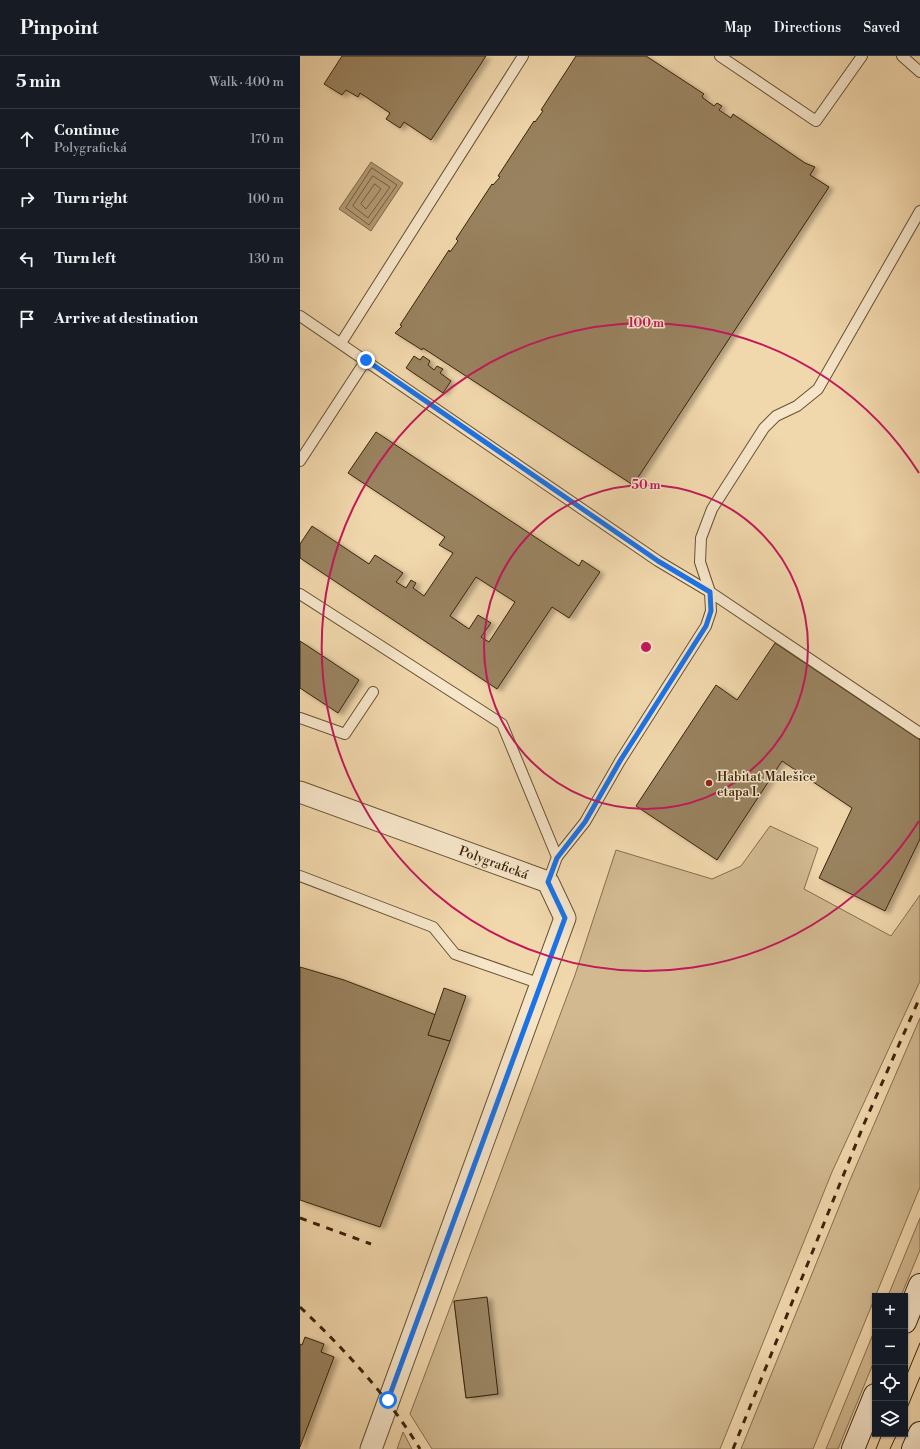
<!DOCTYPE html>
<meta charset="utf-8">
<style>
:root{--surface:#171b24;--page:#242831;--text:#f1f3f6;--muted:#9ea1a6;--line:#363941}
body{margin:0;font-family:"Libre Bodoni",serif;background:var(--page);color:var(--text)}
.controls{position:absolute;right:12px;bottom:12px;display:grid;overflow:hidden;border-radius:0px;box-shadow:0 1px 3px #0004}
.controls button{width:36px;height:36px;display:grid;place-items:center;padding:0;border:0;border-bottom:1px solid var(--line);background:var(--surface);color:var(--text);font:20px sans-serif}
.stop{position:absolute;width:12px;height:12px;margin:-9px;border:3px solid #1a73e8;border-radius:50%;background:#fff}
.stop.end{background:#1a73e8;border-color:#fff;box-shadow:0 1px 4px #0008}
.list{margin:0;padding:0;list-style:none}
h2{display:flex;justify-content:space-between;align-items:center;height:52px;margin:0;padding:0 16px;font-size:17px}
h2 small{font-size:13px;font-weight:400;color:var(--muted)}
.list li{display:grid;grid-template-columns:26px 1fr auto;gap:12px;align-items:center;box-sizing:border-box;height:60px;padding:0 16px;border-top:1px solid var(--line)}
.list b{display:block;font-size:15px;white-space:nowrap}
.list p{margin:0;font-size:13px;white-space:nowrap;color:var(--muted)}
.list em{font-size:13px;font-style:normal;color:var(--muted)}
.icon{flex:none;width:22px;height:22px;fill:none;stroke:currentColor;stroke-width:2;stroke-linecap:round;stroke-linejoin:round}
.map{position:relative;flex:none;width:620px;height:1393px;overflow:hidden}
header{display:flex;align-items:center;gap:24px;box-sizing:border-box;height:56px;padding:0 20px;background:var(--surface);border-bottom:1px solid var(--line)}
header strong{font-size:19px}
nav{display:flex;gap:22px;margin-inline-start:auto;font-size:14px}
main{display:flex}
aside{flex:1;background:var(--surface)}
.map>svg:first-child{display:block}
</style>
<header>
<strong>Pinpoint</strong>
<nav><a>Map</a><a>Directions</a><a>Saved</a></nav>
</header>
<main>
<aside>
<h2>5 min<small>Walk · 400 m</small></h2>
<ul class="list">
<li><svg class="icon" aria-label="ahead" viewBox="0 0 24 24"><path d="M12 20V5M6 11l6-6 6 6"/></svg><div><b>Continue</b><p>Polygrafická</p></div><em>170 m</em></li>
<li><svg class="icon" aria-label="right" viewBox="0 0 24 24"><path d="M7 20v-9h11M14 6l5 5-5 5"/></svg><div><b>Turn right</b></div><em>100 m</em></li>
<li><svg class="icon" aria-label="left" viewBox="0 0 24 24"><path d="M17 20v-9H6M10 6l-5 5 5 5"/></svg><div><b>Turn left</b></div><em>130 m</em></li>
<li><svg class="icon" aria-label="arrive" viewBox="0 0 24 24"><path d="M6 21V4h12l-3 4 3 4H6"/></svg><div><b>Arrive at destination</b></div></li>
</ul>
</aside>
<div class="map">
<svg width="620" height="1393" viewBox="0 0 620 1393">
<defs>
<filter id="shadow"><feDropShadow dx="4.5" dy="2.5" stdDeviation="2" flood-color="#0004"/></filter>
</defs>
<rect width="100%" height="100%" fill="#f1d7ac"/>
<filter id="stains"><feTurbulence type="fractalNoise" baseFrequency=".005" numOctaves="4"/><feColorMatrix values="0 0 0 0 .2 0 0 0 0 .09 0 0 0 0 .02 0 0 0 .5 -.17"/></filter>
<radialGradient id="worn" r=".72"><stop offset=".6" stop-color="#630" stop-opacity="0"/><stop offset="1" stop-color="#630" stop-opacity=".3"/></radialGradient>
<!-- green -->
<g fill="#d2b990" stroke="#866f4d" fill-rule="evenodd">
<path d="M470 770 518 792 504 833 591 880 620 839V925L532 1116 420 1393H132L110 1358 275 919 316 794 412 823 441 810ZM154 1245 198 1338H197L166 1342Z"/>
<polygon points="620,962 620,1131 513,1393 441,1393 550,1124"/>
<polygon points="620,1162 620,1194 601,1240 588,1240"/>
<polygon points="575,1273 575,1303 538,1393 526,1393"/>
<polygon points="103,1376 112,1393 97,1393"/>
</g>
<!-- water -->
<polygon fill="#b29a75" stroke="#826b4a" points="71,106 103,127 71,175 39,153"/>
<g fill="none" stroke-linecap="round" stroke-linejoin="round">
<!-- shore -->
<g stroke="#766040" stroke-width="1">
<polygon points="72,112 97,129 69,169 46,152"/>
<polygon points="73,120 90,131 68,162 53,150"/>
<polygon points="75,128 81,133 66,153 61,148"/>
</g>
</g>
<!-- building -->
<g fill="#99825e" stroke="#39250a" fill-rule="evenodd" filter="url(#shadow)">
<polygon points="42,0 186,0 131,84 104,66 100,72 86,63 90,57 60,37 58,41 46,34 42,39 24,28"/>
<polygon points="276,0 346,0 404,38 402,40 403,42 414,50 417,47 422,50 419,54 431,62 433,58 505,107 515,111 510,119 529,131 333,429 123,292 122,294 95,277 102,270 100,269 149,194 150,196 158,185 156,183 192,128 193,129 200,121 198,120 234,65 235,66 243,55 241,54"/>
<polygon points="114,300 120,304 123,300 130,305 128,309 134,314 137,310 143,313 140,317 151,325 143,337 106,312"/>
<path d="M76 376 279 510 282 504 300 516 269 562 252 551 197 633 0 502V488L12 470 69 508 75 499 103 517 96 526 106 532 111 524 116 527 113 532 124 540 153 497 139 489 145 481 48 417ZM176 521 215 546 189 586 181 581 191 567 178 559 169 573 150 560Z"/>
<polygon points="0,585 59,624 38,657 0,632"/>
<polygon points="475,587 620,684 620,783 585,855 519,822 552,752 482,705 417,804 336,750 416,629 437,644"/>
<polygon points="0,911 44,924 136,959 128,979 150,985 80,1171 0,1144"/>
<polygon points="144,932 166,940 150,985 128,979"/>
<polygon points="187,1241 198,1338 166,1342 154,1245"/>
<polygon points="5,1281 24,1288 21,1296 34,1301 0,1391 0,1288 2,1289"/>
</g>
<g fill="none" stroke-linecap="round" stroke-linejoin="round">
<!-- service casing -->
<g stroke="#675232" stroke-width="12">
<g id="service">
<polyline points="420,0 516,65 562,0"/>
<polyline points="602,0 620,16"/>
<polyline points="0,260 358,505 410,536 620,677"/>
<polyline points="41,287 223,0"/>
<polyline points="0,405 66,304"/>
<polyline points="0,538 202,668 257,801 248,826"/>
<polyline points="0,662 45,678 73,636"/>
<polyline points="257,801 285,766 320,705 406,570 411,555 410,536 400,506 401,482 412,453 464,372 476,360 497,350 518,333 620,155"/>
<polyline points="0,820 133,871 155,898 241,928"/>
</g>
</g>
<!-- minor casing -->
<g stroke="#675232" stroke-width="23">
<polyline id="minor" points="0,736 248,826 265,862 71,1393"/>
</g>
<!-- secondary casing -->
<g stroke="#39250a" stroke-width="24">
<g id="secondary">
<polyline points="605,1266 620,1229"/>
<polyline points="553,1393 575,1339"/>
<polyline points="613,1393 620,1377"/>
</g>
</g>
<!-- service -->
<use href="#service" stroke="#f6e5c9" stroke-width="10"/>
<!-- minor -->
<use href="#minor" stroke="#f6e5c9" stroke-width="21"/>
<!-- secondary -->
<use href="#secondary" stroke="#f6e5c9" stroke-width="22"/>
<!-- tram -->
<g stroke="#39250a" stroke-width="1">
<polyline points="605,1323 620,1287"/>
<polyline points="605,1357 620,1321"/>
<polyline points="576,1393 582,1378"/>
<polyline points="590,1393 597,1378"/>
</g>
<!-- rail -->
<g stroke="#39250a" stroke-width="3" stroke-dasharray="7 7" stroke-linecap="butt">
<polyline points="0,1162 71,1188"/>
<path d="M0 1251C46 1295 87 1339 120 1393"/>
<polyline points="433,1393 564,1068 620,941"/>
</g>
</g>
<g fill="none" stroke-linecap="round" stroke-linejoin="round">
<!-- route -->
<polyline stroke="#1a73e8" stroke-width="5" points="66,304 358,505 410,536 411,555 406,570 320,705 285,766 257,802 248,826 265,862 88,1344"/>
</g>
<!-- distance rings -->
<g fill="none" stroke="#c2185b" stroke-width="2">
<circle cx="346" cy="591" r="162"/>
<path d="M619 765A324 324 0 1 1 619 417"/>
</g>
<!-- markers -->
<circle fill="#8f2418" stroke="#f6e5c9" stroke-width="1.5" cx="409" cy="727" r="4"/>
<g text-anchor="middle" stroke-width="3" stroke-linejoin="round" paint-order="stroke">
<!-- poi labels -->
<g font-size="13" fill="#39250a" stroke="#f6e5c9" text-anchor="start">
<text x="417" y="725">Habitat Malešice<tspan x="417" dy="15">etapa I.</tspan></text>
</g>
<!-- street labels -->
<g font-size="13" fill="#39250a" stroke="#f6e5c9">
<text transform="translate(194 806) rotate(20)" y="5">Polygrafická</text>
</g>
</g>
<circle cx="346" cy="591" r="6" fill="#c2185b" stroke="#f6e5c9" stroke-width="2"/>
<g font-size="12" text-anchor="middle" font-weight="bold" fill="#c2185b" stroke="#f6e5c9" stroke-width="3" stroke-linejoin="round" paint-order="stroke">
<text x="346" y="271">100 m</text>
<text x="346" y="433">50 m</text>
</g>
<rect width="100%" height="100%" filter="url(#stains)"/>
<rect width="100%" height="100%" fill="url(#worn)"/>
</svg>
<div class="controls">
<button>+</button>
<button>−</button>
<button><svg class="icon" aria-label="locate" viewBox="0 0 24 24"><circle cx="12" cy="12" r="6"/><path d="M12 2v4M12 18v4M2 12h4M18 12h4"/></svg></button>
<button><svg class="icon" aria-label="layers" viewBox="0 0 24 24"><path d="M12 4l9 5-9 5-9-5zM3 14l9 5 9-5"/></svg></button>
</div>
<div class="stop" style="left:88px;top:1344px"></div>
<div class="stop end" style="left:66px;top:304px"></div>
</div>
</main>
